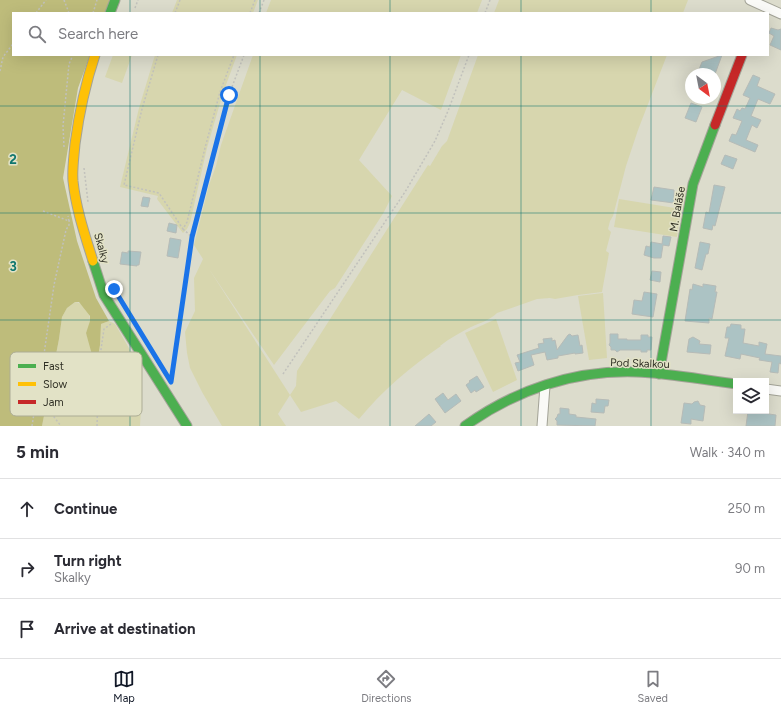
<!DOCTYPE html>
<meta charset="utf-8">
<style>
:root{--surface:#fff;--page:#f2f2f3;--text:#2b2b33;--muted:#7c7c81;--line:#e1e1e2;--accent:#111827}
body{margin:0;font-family:Figtree,sans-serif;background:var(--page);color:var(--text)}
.controls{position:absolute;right:12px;bottom:12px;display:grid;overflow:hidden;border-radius:0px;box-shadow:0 4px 16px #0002}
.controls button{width:36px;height:36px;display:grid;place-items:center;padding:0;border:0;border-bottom:1px solid var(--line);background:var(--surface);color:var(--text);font:20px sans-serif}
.compass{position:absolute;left:685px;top:68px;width:36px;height:36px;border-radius:50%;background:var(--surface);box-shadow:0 4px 16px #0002;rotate:148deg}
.stop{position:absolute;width:12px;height:12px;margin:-9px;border:3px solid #1a73e8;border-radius:50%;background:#fff}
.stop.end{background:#1a73e8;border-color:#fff;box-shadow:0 1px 4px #0008}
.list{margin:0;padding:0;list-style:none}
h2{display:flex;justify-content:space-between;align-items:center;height:52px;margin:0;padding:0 16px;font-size:17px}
h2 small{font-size:13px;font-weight:400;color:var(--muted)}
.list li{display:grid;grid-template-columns:26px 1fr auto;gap:12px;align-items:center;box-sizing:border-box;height:60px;padding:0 16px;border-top:1px solid var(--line)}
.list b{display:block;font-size:15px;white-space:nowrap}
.list p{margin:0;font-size:13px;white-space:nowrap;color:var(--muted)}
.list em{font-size:13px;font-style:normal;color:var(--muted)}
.icon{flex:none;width:22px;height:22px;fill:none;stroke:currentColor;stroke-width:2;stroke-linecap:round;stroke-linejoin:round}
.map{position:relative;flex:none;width:781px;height:426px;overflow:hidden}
.search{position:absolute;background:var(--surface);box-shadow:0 4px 16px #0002;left:12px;right:12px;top:12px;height:44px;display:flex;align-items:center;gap:10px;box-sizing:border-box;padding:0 14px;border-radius:0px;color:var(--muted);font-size:15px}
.sheet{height:232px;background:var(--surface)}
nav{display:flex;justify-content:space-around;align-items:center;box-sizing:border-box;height:56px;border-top:1px solid var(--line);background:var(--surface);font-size:11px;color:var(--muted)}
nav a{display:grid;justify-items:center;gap:2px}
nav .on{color:var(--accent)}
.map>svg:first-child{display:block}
</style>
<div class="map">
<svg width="781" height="426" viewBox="0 0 781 426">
<rect width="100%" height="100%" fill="#dcdccc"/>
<!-- green -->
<g fill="#d7d6ae">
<polygon points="177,0 258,0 253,13 172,13"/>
<polygon points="271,0 482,0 477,13 266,13"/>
<polygon points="499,0 688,0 683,13 494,13"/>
<polygon points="113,55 132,55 122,83 105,77"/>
<polygon points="155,55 237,55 223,93 207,148 190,223 187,229 183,233 157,199 158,196 120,187 139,108"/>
<path d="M253 55H461L441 110 402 90 359 160 392 196 384 212 335 288 330 291 274 365 209 269 290 395 296 386 297 371 428 165 430 166 442 146 447 141 478 55H667L638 130 626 166 613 216 610 221 608 229 611 232 606 251 609 253 602 292 578 295 555 299 550 298 537 299 497 313C490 320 480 323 471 327 461 332 450 338 440 346H441C410 367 383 390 359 419L336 401 301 412 290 395 278 414 286 426H222L202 392 190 368 187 353 185 332 195 311 194 278 203 259 194 245 209 185 216 166 221 145Z"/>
<polygon points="619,199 681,209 677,237 614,227"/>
<polygon points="603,293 607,358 589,360 578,296"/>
<path d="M75 302C82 302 91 313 90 321 90 325 87 330 86 333L97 363 100 345 101 324 109 321 115 324 141 369 142 391 140 426H42L59 339 62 317 67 308Z"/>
<polygon points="496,319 517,380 493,392 465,333"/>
</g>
<!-- forest -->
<polygon fill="#bebc7b" points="0,0 110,0 105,13 13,13 13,55 90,55 78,88 63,178 77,241 96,298 109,321 101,324 100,345 97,363 94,362 86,333 90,321 90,316 79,302 75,302 67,308 62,317 59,339 42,426 0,426"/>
<!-- building -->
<g fill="#acc3c4" stroke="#b6bbb7">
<polygon points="771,28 778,30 781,29 781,50 770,45 774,36 769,33"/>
<polygon points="722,55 715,74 704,74 698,72 702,62"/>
<polygon points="753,75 760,78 757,86 775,94 770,104 758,99 751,116 761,120 757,128 752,125 746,140 758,145 755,152 729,141 732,134 736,135 742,121 733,118 737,109 740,111 742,108 745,109 750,98 743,95"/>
<polygon points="691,103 702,107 696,122 685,118"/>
<polygon points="725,155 737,159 733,169 721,164"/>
<polygon points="714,185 725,187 715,226 713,225 712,230 703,228 706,212 709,213"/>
<polygon points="654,187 674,190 674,203 651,200"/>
<polygon points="143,197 150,198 148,207 141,206"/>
<polygon points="169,223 177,225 176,233 167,231"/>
<polygon points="663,236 671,237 669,246 663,245 661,258 654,258 644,255 646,246 650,247 651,242 662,244"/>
<polygon points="170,238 181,240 178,258 167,256"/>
<polygon points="700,242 710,244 708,254 706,254 702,270 695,268"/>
<polygon points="128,251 141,252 139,265 137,265 137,266 120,264 122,252 128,253"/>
<polygon points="652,271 661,272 660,282 650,280"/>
<polygon points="693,284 703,287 703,284 716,286 715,292 717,292 712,319 709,318 709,323 685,321 690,289 692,290"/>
<polygon points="644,292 657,294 653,317 632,314 634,300 642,301"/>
<polygon points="731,324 741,325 741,329 745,329 743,343 759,346 759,342 767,344 765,354 781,356 781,364 779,363 778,373 770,372 772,362 759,360 760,358 741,354 740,359 725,356 729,338 725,338 727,327 730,327"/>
<polygon points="570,334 572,336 578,335 580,346 582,345 583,353 575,354 575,353 558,356 558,358 547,360 545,352 531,355 534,365 518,371 515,363 520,362 517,355 539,348 538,344 544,343 543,339 552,338 552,341 555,340 557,350 568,335"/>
<polygon points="610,334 618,334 618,339 627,339 627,340 641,340 641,335 648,335 648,337 652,337 651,350 647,350 647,352 641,352 641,350 620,350 617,352 615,350 611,350 611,347 609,345 610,343"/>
<polygon points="693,337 700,341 699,344 711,345 710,354 687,352 689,339"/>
<polygon points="477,376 484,387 476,392 475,390 471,393 466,385 470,382 469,381"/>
<polygon points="443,393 448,400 456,394 461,401 445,413 435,399"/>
<polygon points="596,399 609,400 608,406 605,406 604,413 591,412 592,403 596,404"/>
<polygon points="698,401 700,405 705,406 703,421 691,419 691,424 681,423 684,403 692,404 694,402"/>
<polygon points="560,408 569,409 569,414 576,415 576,417 596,419 595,426 557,425 557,421 555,419 557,417 558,414 560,414"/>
<polygon points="748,411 776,415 775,426 746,426"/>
<polygon points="429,414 436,422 431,426 415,426"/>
</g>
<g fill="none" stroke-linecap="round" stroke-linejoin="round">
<!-- street casing -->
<g stroke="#a3a397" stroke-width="11">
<g id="street">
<polyline points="750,0 781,14"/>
<polyline points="766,389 781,391"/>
<polyline points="542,426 545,386"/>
</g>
</g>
<!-- fast casing -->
<g stroke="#a3a397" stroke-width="11">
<g id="fast">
<polyline points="110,13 115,0"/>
<polyline points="93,261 104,295 187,426"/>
<polyline points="659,374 693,184 715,125"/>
<path d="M465 426C515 390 574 370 636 372 670 373 703 380 736 384"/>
</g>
</g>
<!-- slow casing -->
<g stroke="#a3a397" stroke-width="11">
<path id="slow" d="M93 261C85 235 76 209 73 181 72 169 74 157 75 144 79 114 85 85 95 55"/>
</g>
<!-- jam casing -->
<g stroke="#a3a397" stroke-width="11">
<polyline id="jam" points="715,125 742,55"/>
</g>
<!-- path -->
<g stroke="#c1c1bc" stroke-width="1.5" stroke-dasharray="2 2" stroke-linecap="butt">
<polyline points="64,0 69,13"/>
<polyline points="135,8 138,0"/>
<polyline points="36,13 46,0"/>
<polyline points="93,13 97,0"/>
<polyline points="175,13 180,0"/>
<polyline points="250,13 255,0"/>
<polyline points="259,13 264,0"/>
<polyline points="485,13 490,0"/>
<polyline points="158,55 142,109 124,185 159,193 183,229 187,222 205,148 220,92 234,55"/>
<polyline points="0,71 3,57 13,44"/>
<polyline points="64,147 63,126 69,64 73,55"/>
<polyline points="84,168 88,202"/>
<polyline points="43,211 69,221 68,216"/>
<polyline points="183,229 192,237"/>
<polyline points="283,374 405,192 435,141 448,111 469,55"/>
<polyline points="171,380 192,237 229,95 244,55"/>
<polyline points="38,389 44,404 61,426"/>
<polyline points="32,426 38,388 41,375 54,285 66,230 69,225 69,221 70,221"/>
<polyline points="97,426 99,363 104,329 111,324"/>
</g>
<!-- street -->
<use href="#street" stroke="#fafaf7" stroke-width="9"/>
<!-- fast -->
<use href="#fast" stroke="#4caf50" stroke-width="9"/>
<!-- slow -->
<use href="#slow" stroke="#ffc107" stroke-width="9"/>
<!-- jam -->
<use href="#jam" stroke="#c62828" stroke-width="9"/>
</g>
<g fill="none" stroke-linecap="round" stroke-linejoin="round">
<!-- route -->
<polyline stroke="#1a73e8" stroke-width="5" points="114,289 171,382 192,237 229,95"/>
</g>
<!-- grid -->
<path fill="none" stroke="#0f766e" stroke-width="1" stroke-opacity="0.55" d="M130 0V13M260 0V13M390 0V13M521 0V13M651 0V13M130 55V426M260 55V426M390 55V426M521 55V426M651 55V426M0 106H781M0 213H781M0 320H781"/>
<g text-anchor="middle" stroke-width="3" stroke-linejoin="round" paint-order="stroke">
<!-- street labels -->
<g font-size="11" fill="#2f2f24" stroke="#e2e2c6">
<text transform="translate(677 209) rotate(-80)" y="4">M. Baláše</text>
<text transform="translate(102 248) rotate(75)" y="4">Skalky</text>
<text transform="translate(640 363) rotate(2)" y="4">Pod Skalkou</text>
</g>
</g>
<!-- legend -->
<rect x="10" y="352" width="132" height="64" rx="6" fill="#e2e2c6" stroke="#acac95" stroke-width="1"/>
<rect x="18" y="364" width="18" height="4" fill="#4caf50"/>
<rect x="18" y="382" width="18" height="4" fill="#ffc107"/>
<rect x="18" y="400" width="18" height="4" fill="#c62828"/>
<g font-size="11" fill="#2f2f24">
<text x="43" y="370">Fast</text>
<text x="43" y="388">Slow</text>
<text x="43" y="406">Jam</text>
</g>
<g font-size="13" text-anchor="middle" font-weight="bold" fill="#0f766e" stroke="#e2e2c6" stroke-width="3" stroke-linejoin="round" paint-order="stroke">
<text x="13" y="164">2</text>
<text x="13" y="271">3</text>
</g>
</svg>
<div class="controls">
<button><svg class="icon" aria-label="layers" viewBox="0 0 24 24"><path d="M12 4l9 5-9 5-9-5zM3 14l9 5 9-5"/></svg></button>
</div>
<svg class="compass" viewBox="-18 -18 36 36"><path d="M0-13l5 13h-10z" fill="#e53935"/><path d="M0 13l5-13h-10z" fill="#7c7c81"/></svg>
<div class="stop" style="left:229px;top:95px"></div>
<div class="stop end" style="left:114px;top:289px"></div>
<div class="search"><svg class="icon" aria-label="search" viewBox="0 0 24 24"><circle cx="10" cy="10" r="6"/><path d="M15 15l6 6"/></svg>Search here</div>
</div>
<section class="sheet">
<h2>5 min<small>Walk · 340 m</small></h2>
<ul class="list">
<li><svg class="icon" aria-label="ahead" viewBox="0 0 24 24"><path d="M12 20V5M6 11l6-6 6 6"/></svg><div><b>Continue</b></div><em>250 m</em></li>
<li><svg class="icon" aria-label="right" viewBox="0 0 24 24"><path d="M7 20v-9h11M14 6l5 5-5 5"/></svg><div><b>Turn right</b><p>Skalky</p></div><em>90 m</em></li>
<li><svg class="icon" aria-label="arrive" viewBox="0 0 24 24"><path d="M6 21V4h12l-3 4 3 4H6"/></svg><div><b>Arrive at destination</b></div></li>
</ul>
</section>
<nav>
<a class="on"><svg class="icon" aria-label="map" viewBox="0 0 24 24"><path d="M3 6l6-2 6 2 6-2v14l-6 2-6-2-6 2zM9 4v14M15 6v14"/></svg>Map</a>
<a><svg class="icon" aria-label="directions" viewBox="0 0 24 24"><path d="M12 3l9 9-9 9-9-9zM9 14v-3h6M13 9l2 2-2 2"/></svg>Directions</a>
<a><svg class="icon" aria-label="saved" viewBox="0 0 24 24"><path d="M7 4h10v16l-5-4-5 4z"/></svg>Saved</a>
</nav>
